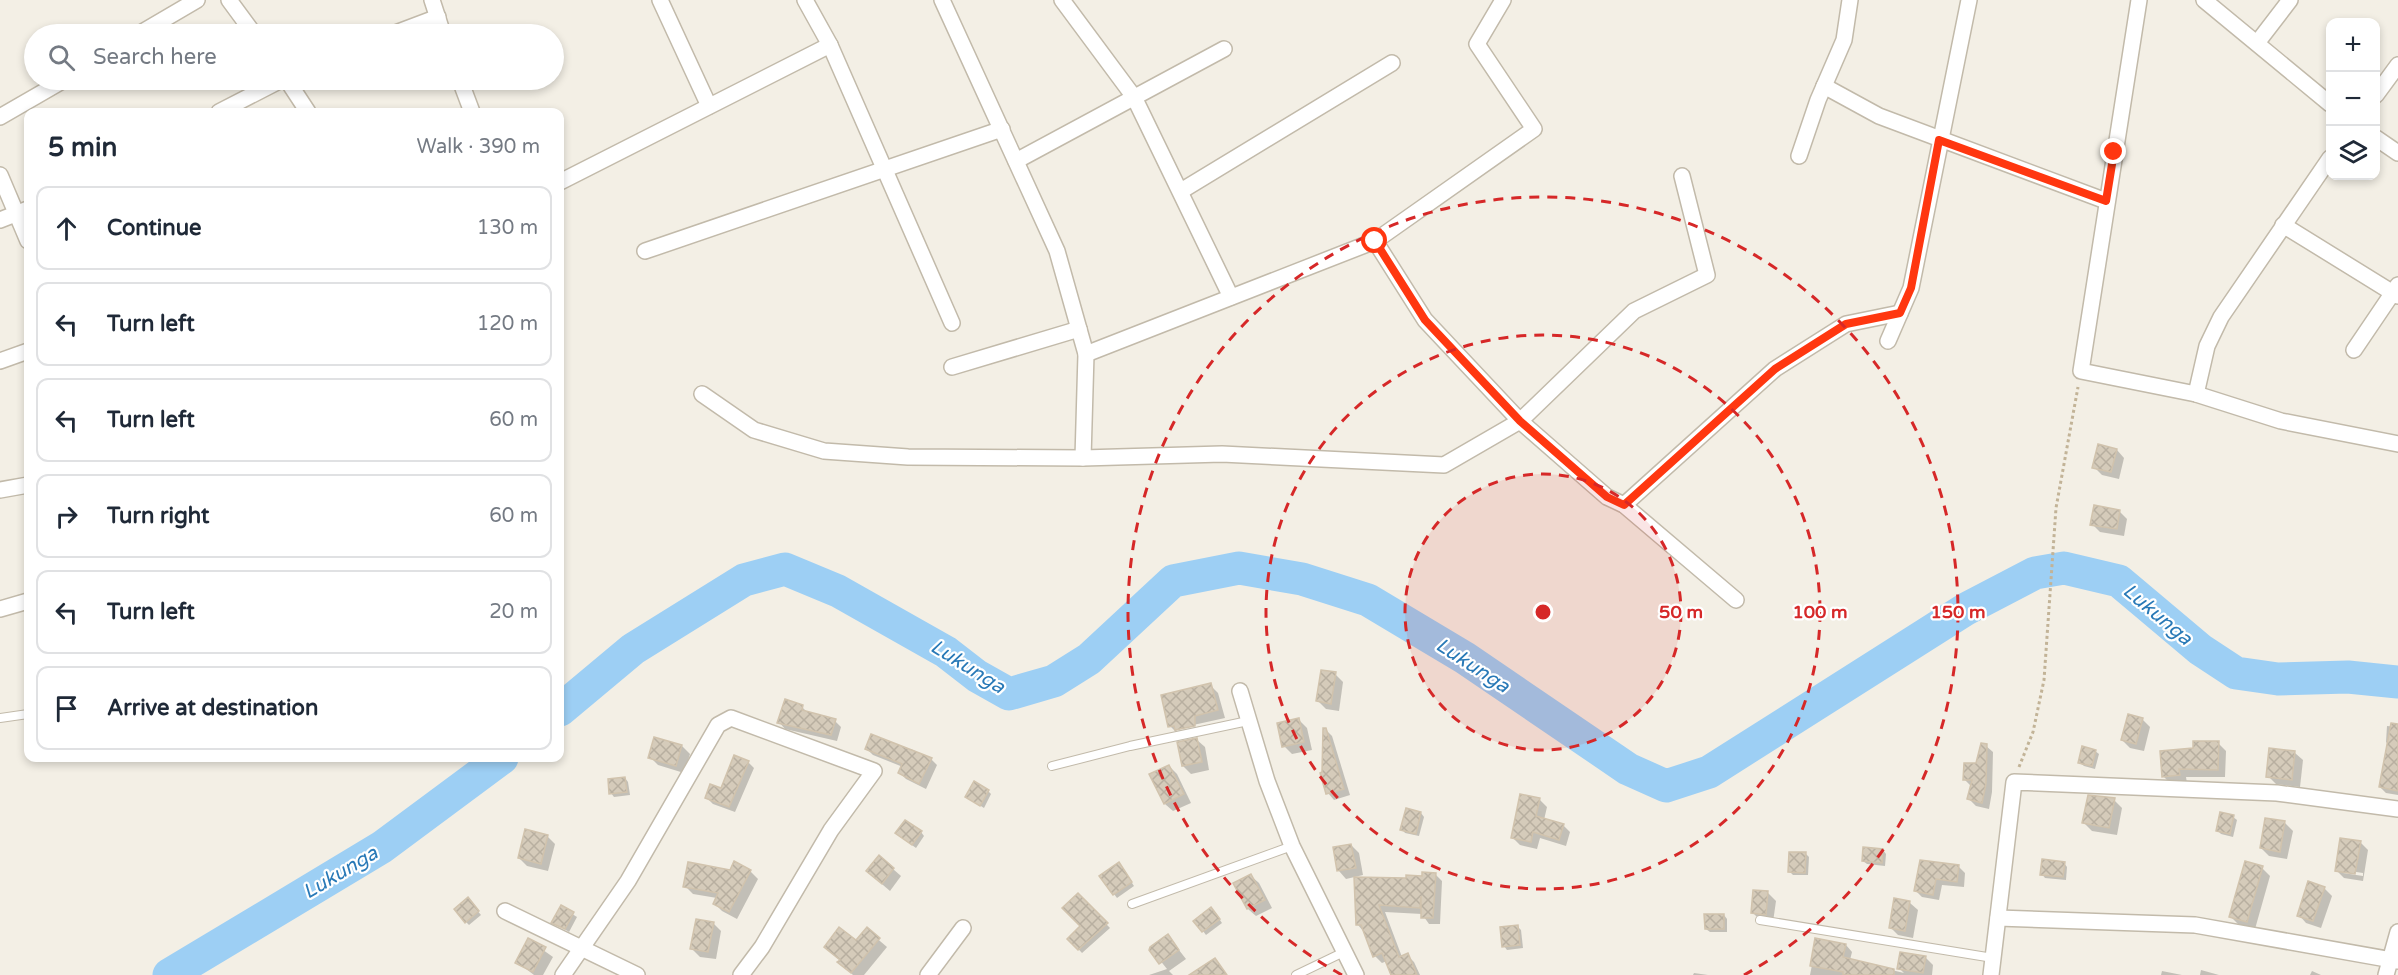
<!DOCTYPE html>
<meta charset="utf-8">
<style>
:root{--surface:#fff;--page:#f2f2f3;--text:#1f2937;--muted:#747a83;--line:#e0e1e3}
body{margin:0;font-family:"Varela Round",sans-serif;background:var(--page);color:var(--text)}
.controls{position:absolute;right:18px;top:18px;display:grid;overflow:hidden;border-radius:12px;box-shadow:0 3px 9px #0003}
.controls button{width:54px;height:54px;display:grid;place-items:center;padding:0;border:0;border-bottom:2px solid var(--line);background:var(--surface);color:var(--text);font:30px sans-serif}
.stop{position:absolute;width:18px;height:18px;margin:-14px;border:4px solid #ff3710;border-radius:50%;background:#fff}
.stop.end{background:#ff3710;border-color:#fff;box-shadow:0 2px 6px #0008}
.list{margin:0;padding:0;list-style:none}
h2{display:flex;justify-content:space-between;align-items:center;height:78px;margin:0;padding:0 24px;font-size:26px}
h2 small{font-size:20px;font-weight:400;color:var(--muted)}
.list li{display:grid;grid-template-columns:39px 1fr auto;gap:18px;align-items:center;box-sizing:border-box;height:84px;margin:0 12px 12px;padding:0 12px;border:2px solid var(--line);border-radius:12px}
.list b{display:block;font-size:22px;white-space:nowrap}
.list em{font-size:20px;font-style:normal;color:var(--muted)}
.icon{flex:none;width:33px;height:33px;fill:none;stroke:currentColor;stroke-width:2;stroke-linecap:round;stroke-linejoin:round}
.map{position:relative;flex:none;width:2398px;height:975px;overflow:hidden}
.search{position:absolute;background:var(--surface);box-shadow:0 3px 9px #0003;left:24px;top:24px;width:540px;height:66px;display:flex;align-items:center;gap:15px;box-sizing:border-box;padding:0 21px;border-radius:33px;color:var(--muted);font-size:22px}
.panel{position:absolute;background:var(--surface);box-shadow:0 3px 9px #0003;left:24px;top:108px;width:540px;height:654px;border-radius:12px}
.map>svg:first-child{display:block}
</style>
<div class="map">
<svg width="2398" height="975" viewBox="0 0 2398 975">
<defs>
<pattern id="building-cross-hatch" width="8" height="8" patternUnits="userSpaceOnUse" patternTransform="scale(1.5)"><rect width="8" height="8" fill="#d5cbba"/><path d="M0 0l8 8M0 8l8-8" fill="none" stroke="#b8afa0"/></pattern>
</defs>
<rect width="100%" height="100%" fill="#f3efe5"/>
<!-- shadow -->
<g fill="#0003" fill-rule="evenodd">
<polygon points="2117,450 2124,458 2119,479 2102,475 2094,467"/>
<polygon points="2119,511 2127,519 2124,536 2100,532 2092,524"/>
<polygon points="1335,674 1343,682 1339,711 1326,709 1318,701"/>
<polygon points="1210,685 1218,693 1225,718 1175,729 1177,731 1202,726 1202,734 1178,734 1170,726"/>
<polygon points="802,707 809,714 835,721 841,727 837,741 785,729 779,722"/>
<polygon points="2142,719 2150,727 2144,751 2130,748 2122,740"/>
<polygon points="1299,720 1307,728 1312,750 1292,754 1284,746"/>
<polygon points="2387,726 2398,727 2398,795 2386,793 2380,787 2388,744 2386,742"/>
<polygon points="1326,730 1332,736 1350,795 1334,800 1328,793 1324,773"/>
<polygon points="1197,740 1205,747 1209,770 1191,774 1183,766"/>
<polygon points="2218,743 2226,751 2225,777 2186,777 2187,783 2171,784 2163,776 2194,750"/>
<polygon points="682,746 690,754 684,773 658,765 650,757"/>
<polygon points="1986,746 1993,752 1992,792 1989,809 1976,806 1969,799 1972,787 1965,780 1977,765"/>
<polygon points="866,748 910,752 911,749 931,759 937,765 926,789 906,779 900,773 903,767 873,755"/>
<polygon points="2095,751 2099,754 2095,769 2084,766 2080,763"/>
<polygon points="2295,753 2303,760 2300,787 2276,784 2268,776"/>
<polygon points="748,762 754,768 735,812 713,804 707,798 722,790"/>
<polygon points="1169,766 1177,774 1191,803 1173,811 1165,804 1151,775"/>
<polygon points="625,778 628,782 630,795 614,797 611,793"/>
<polygon points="988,791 991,794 984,808 967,797"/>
<polygon points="1540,800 1547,807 1544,820 1563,825 1570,832 1566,846 1540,838 1537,849 1520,845 1513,838"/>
<polygon points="2114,800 2122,808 2117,835 2092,831 2084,823"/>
<polygon points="1421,813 1424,817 1419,836 1405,833 1402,829"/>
<polygon points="2233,817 2237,820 2233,837 2221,834 2218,831"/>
<polygon points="2285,823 2293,831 2287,859 2269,856 2261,848"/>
<polygon points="921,832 924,836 916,848 901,837"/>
<polygon points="547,836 555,844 548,871 527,866 519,858"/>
<path d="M2360 842 2368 850 2363 881 2344 878 2336 870ZM2343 870 2363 873V876L2343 873Z"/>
<polygon points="1351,845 1359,853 1363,875 1346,879 1339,871"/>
<polygon points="1883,850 1886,854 1885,866 1867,864 1863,861"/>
<polygon points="1806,854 1809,857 1808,875 1793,875 1789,871"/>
<polygon points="1921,862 1959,867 1965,873 1964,887 1942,885 1939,900 1922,897 1915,890"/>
<polygon points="2064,863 2067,867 2066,880 2045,878 2042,874"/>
<polygon points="1122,868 1134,886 1117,898 1114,894"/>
<polygon points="2262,868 2270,876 2255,929 2239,925 2231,917"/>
<polygon points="893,869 901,876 890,891 876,879"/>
<polygon points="730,871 750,871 758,879 737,919 722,911 714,903 717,898 693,894 685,886"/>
<polygon points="1435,874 1442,881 1440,924 1429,924 1422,914 1385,912 1402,957 1407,955 1414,962 1420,975 1393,975 1387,961 1382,963 1375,956 1364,932 1358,925 1356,879 1407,880"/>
<polygon points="1251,876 1259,883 1272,908 1256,916 1248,909 1235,884"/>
<polygon points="2324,888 2332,896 2321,928 2306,923 2299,915"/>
<polygon points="1768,893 1776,901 1773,922 1760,920 1752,912"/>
<polygon points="1078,895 1110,928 1082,953 1069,939 1082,926"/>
<polygon points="471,903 481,915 469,925 466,922"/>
<polygon points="1910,903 1918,910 1913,938 1898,935 1890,927"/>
<polygon points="561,907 577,917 569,932 553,922"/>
<polygon points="1215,913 1222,923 1206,935 1203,931"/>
<polygon points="1724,915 1727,919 1727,932 1710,932 1706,929"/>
<polygon points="713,923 721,931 716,959 700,957 692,949"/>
<polygon points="1518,927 1521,930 1523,948 1507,950 1504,946"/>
<polygon points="867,930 887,947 864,975 853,975 839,962"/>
<polygon points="1168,936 1186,959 1169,971 1173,975 1149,975 1167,969 1151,949"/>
<polygon points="529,940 553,957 543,975 534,975 517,962"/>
<polygon points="1817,940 1846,945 1852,952 1850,960 1904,973 1899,968 1925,957 1933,965 1932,975 1810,975"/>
<polygon points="2201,970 2219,975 2200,975"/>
<polygon points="2162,971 2182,975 2161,975"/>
<polygon points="2312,971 2321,975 2310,975"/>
<polygon points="1694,973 1708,975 1709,975 1693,975"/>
</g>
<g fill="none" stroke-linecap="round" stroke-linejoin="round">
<!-- river -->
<g stroke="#9dcff4" stroke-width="33">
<polyline points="560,710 633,649 744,580 785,569 838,591 946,652 977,676 1009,694 1054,681 1089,659 1173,581 1239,568 1302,579 1368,600 1465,658 1628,769 1666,786 1709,772 1966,609 2035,573 2064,568 2119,581 2201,650 2236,673 2278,679 2348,677 2398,682"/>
<polyline points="169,975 382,847 502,758"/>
</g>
</g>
<!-- building -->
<g fill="url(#building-cross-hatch)" stroke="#d1c3ad" stroke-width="1.5">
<polygon points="2098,444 2117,449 2111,472 2092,468"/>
<polygon points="2094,505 2120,510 2117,529 2090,525"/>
<polygon points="1321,670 1336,672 1331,704 1316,701"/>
<polygon points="1211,683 1218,710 1195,716 1195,726 1175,730 1174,726 1168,727 1161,695"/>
<polygon points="785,699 803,705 802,710 836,719 831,735 777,723"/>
<polygon points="2128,714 2143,718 2136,744 2121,740"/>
<polygon points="1299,718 1304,742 1282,747 1277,723"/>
<polygon points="2391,723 2398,724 2398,791 2379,787"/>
<polygon points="1323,728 1326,728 1344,789 1326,794 1320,773 1322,772"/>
<polygon points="871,734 932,758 919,784 898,773 902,764 865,749"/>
<polygon points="654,737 682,745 676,766 648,758"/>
<polygon points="1197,738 1202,762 1182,766 1177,742"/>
<polygon points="2193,741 2219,741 2218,770 2179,769 2180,775 2162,777 2160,751 2193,748"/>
<polygon points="1981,743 1987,744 1986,784 1982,803 1967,799 1972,780 1963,780 1964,763 1976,763"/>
<polygon points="2082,746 2096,750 2092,766 2078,763"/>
<polygon points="2269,748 2295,751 2292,780 2266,777"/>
<polygon points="734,755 749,761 729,807 705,798 710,784 721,788"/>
<polygon points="1169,765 1184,794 1164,804 1149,774"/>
<polygon points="625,777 627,792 609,794 608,779"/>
<polygon points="974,781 989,790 980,806 965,797"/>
<polygon points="1520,794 1540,798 1536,816 1564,824 1559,840 1533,832 1531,842 1511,838"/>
<polygon points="2088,795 2115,798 2109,828 2082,823"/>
<polygon points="1406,808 1421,812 1416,834 1400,830"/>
<polygon points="2220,812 2234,815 2230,834 2216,831"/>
<polygon points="2265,818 2285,821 2280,852 2260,848"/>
<polygon points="905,820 922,831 912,845 895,833"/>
<polygon points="525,829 548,835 541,864 518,858"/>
<polygon points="2340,838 2361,841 2355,874 2335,871"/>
<polygon points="1351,844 1356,868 1337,871 1333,847"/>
<polygon points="1863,847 1883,849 1882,863 1862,861"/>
<polygon points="1789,852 1806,852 1805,873 1788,872"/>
<polygon points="879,855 894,868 882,884 866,871"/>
<polygon points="2042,859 2065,862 2063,877 2040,875"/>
<polygon points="1920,860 1959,865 1957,882 1936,879 1933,895 1914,891"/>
<polygon points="734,861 751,870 729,912 713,904 718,893 683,887 688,862 730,870"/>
<polygon points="2245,861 2263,866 2247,922 2229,917"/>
<polygon points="1119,862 1132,882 1113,895 1099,876"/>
<polygon points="1422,872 1436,873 1433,918 1421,918 1421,896 1420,908 1379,905 1399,957 1408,953 1417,975 1391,975 1382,953 1373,957 1361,925 1356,925 1354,877 1406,878 1406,875 1422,876"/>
<polygon points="1251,874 1265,900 1247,909 1233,883"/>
<polygon points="2308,881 2325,887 2313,921 2297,916"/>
<polygon points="1753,890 1768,891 1766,915 1751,913"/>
<polygon points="1078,893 1108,923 1078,950 1067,939 1080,926 1062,908"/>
<polygon points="468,897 479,911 465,923 454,909"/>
<polygon points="1894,898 1910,901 1905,931 1889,928"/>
<polygon points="561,905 574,912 565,929 551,923"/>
<polygon points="1211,907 1220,919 1202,932 1193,921"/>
<polygon points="1704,914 1724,914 1724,929 1705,929"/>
<polygon points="696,919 714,922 708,952 690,949"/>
<polygon points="1518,925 1520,945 1502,947 1500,927"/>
<polygon points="839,927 856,940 867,927 880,938 851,973 837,962 840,960 824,947"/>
<polygon points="1168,934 1179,950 1159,964 1149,950 1150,947"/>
<polygon points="528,938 546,947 533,972 515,963"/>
<polygon points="1815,938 1846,944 1843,957 1894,969 1894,975 1843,975 1843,972 1810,966"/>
<polygon points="1900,952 1926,956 1923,973 1897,969"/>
<polygon points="1215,958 1227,975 1189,975"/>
</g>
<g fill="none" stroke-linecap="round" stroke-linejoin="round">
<!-- service casing -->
<g stroke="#c2baaa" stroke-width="10">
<g id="service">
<polyline points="0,718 28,714"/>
<polyline points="1052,766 1130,746 1248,721"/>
<polyline points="1132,904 1292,846"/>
<polyline points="1760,920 1993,958"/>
<polyline points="1296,975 1346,951"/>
</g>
</g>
<!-- minor casing -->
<g stroke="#c2baaa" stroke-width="18">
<g id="minor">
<polyline points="229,0 254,34"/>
<polyline points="432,0 443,34"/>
<polyline points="660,0 709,106"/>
<polyline points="805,0 830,45 952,323"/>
<polyline points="942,0 1057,251 1086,354 1083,458"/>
<polyline points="1062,0 1134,97 1231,297"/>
<polyline points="2139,0 2081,371 2196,394 2281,421 2398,444"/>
<polyline points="2204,0 2330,104"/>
<polyline points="139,34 197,0"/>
<polyline points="393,34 438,17"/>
<polyline points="2257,43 2290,0"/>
<polyline points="287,80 308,112"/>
<polyline points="460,80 472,112"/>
<polyline points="1824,86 1879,116 2106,201"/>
<polyline points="2376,95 2398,65"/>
<polyline points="219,112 281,80"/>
<polyline points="0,117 64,80"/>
<polyline points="2376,138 2398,153"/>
<polyline points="1799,156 1818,100 1844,40 1850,0"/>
<polyline points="1016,161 1224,49"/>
<polyline points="0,175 28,241"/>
<polyline points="560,182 830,45"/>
<polyline points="1181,191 1392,63"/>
<polyline points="0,220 28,209"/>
<polyline points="2283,225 2398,296"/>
<polyline points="1375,241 1425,320 1520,421 1607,497 1624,505 1736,600"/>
<polyline points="645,251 1002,129"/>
<polyline points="1888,341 1911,288 1969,0"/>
<polyline points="2354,350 2398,285"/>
<polyline points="1086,354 1375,241 1534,129 1477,44 1503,0"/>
<polyline points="0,361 28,351"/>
<polyline points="952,367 1079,329"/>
<polyline points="702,394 754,430 824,451 908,457 1083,458 1222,454 1444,465 1520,421 1634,311 1707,275 1682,176"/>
<polyline points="2196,394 2207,346 2221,317 2330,158"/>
<polyline points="0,490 28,485"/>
<polyline points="1624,505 1775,369 1846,324 1900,313"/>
<polyline points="0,609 28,601"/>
<polyline points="1240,691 1267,781 1292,846 1356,975"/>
<polyline points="505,911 637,975"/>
<polyline points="1998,918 2195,925 2398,961"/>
<polyline points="563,975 628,881 718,725 731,718 874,771 831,830 762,947 741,975"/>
<polyline points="928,975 963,928"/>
<polyline points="1991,975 2014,782 2277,793 2398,809"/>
<polyline points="2386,975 2398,932"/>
</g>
</g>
<!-- path -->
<polyline stroke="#c2b397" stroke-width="3" stroke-dasharray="3 3" stroke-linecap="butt" points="2019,767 2033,732 2044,680 2056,508 2078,387"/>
<!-- service -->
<use href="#service" stroke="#fff" stroke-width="8"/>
<!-- minor -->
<use href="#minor" stroke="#fff" stroke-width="15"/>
</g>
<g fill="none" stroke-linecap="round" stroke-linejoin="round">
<!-- route -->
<polyline stroke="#ff3710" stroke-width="8" points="1375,241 1425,320 1520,421 1607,497 1624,505 1775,369 1846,324 1900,313 1911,288 1939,140 2106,201 2114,152"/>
</g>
<!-- distance rings -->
<circle cx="1543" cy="612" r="138" fill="#d62828" fill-opacity=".12"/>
<g fill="none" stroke="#d62828" stroke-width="3" stroke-dasharray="10 8">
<circle cx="1543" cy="612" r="138"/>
<circle cx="1543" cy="612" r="277"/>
<path d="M1342 975A415 415 0 1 1 1744 975"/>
</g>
<g text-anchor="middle" stroke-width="4.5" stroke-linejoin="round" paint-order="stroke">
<!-- water labels -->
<g font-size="20" font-style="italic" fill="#2879b7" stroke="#fff">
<text transform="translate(2158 614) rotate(40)" y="7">Lukunga</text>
<text transform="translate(1473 665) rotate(33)" y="7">Lukunga</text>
<text transform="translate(968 666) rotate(32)" y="7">Lukunga</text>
<text transform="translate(340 872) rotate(-31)" y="7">Lukunga</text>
</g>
</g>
<circle cx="1543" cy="612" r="9" fill="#d62828" stroke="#fff" stroke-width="3"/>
<g font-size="18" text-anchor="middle" font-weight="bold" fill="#d62828" stroke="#fff" stroke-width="4.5" stroke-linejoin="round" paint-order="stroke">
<text x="1681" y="618">50 m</text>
<text x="1820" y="618">100 m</text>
<text x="1958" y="618">150 m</text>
</g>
</svg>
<div class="controls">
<button>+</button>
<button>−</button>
<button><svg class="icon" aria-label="layers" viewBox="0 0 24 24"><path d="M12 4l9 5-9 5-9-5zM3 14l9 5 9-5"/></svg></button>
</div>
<div class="stop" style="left:1375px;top:241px"></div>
<div class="stop end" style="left:2114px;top:152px"></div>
<div class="search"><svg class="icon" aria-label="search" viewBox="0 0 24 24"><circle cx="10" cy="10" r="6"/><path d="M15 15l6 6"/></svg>Search here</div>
<section class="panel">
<h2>5 min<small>Walk · 390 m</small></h2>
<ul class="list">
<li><svg class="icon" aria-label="ahead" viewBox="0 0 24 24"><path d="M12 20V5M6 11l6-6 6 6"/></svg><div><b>Continue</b></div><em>130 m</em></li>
<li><svg class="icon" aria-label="left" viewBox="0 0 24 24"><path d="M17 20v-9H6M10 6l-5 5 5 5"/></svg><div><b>Turn left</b></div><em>120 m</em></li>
<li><svg class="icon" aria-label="left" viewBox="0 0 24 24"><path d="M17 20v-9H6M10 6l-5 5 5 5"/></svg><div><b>Turn left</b></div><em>60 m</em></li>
<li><svg class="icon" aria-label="right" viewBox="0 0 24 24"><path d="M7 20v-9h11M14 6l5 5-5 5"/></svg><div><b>Turn right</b></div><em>60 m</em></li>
<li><svg class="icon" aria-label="left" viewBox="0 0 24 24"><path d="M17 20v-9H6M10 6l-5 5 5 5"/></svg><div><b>Turn left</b></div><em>20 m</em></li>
<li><svg class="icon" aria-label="arrive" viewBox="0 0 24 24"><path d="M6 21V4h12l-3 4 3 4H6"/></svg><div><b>Arrive at destination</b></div></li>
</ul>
</section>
</div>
